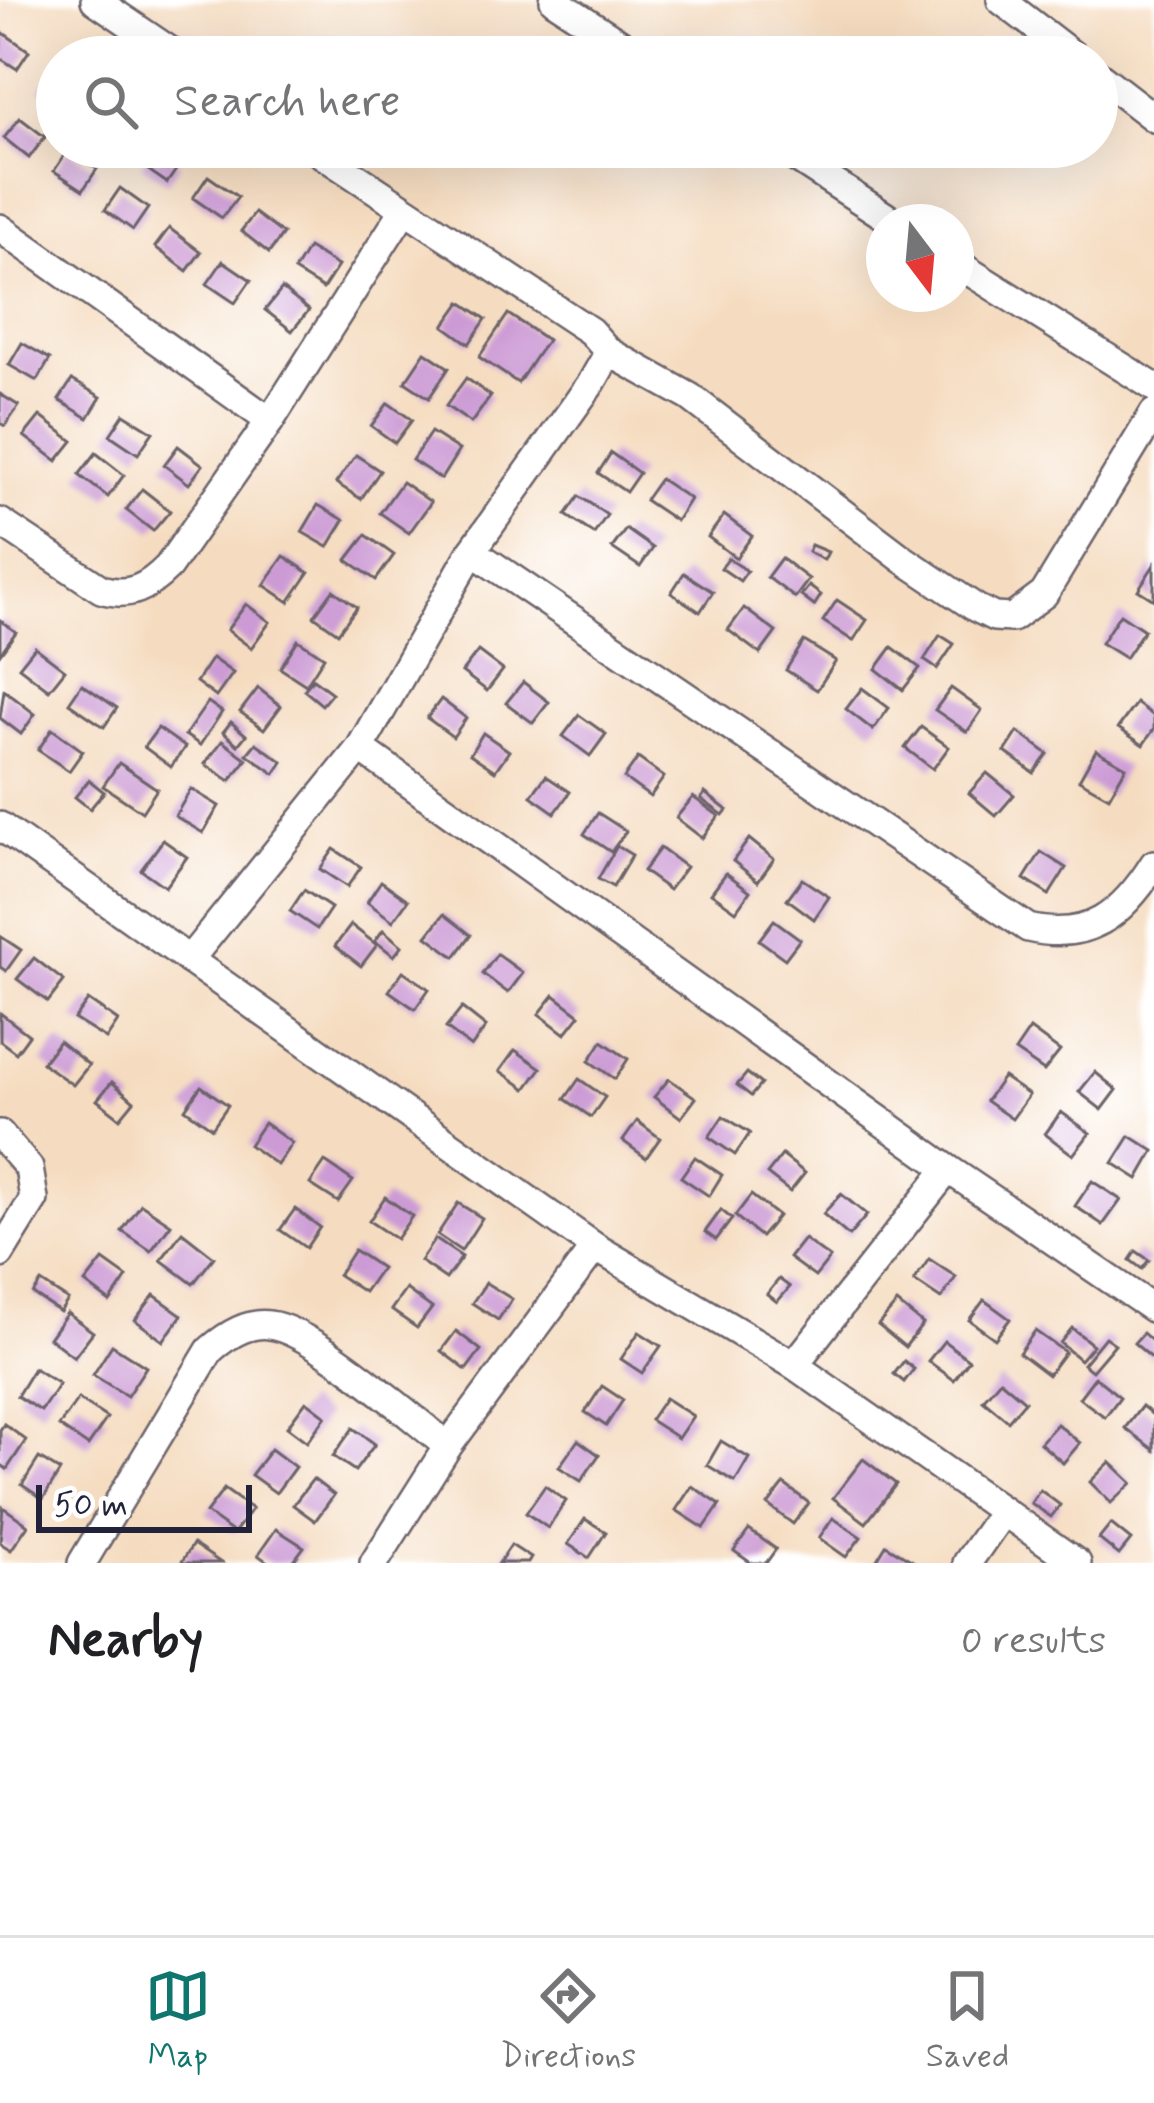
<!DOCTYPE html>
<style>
:root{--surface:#fff;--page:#f6f6f6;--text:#202124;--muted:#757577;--line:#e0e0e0;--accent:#0f766e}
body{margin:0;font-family:Mynerve,sans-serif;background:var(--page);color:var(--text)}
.compass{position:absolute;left:866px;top:204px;width:108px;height:108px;border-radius:50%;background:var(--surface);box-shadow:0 12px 48px #0002;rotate:164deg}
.scale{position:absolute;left:36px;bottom:30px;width:216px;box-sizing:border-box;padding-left:12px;border:6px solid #22223b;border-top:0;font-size:33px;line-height:42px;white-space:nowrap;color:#22223b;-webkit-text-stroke:9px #fff;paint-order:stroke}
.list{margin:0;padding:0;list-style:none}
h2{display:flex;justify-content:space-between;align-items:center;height:156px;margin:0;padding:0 48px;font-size:51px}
h2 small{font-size:39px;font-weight:400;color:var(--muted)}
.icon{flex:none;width:66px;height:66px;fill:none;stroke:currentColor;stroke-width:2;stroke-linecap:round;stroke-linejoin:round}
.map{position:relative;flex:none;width:1154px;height:1563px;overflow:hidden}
.search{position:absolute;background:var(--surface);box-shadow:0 12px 48px #0002;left:36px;right:36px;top:36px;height:132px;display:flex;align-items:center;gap:30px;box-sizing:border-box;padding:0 42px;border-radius:66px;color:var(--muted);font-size:45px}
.sheet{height:372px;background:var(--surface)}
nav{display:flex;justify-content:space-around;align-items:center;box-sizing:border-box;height:168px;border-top:3px solid var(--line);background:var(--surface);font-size:33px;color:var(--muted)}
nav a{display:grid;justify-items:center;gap:6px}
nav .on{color:var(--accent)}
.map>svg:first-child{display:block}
</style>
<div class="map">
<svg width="1154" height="1563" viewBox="0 0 1154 1563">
<rect width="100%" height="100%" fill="#fff"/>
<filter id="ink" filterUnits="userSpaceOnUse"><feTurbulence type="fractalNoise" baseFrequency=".00833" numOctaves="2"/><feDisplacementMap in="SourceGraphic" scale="24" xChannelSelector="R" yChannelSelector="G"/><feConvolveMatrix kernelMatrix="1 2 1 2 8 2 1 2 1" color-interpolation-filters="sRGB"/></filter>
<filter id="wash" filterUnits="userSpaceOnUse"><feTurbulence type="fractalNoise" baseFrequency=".004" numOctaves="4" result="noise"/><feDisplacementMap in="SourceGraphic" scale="48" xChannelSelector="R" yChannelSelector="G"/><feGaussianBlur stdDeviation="2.7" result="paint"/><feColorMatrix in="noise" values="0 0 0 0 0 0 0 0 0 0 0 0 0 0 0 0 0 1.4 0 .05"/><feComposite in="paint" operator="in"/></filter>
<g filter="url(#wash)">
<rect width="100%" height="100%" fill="#f5dcc0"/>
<g id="blocks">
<!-- building -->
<g fill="#cc9bd5">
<polygon points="2,32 29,51 17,69 0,58"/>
<polygon points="57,65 57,101 40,89"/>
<polygon points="20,118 45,137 29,158 4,138"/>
<polygon points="155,147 180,164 167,183 141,165"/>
<polygon points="68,150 97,169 83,190 54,171"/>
<polygon points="208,176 238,197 222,218 193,198"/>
<polygon points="120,188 148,208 133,230 105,210"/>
<polygon points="255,213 283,234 269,253 241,231"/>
<polygon points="169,228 201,252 187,271 155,247"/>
<polygon points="308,248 338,266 323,289 294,271"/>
<polygon points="223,261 251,280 235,303 207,284"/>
<polygon points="282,289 309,310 292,331 265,310"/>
<polygon points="461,302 486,319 469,344 444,326"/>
<polygon points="508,314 547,340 518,383 479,357"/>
<polygon points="22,343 50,359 37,381 9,365"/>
<polygon points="425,352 449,368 429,398 405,382"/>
<polygon points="466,378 491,396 471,423 446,406"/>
<polygon points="72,380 101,397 88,418 59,400"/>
<polygon points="0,394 19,406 5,426 0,423"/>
<polygon points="388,403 412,420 395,443 371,426"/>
<polygon points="124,414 153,432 138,454 110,435"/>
<polygon points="40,416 73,441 57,461 24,436"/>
<polygon points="431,432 459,450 441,479 412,460"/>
<polygon points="178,446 203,465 189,484 164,465"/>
<polygon points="96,453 124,475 108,497 79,475"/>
<polygon points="611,453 639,473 626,492 598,473"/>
<polygon points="356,455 380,471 361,499 336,483"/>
<polygon points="660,479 690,499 676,521 645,500"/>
<polygon points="402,482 431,502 409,533 380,513"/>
<polygon points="142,489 170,511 153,531 126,510"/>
<polygon points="579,496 607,515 594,534 566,515"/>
<polygon points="318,505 344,520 328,547 302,532"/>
<polygon points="724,515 752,536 736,558 708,537"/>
<polygon points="626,529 653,548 640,567 612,548"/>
<polygon points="366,535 394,555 376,580 347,560"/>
<polygon points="811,545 828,552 824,560 808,552"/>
<polygon points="284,556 309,573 289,602 264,585"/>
<polygon points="728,558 747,571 740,581 721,568"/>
<polygon points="781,558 809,579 795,598 767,577"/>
<polygon points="1154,565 1154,600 1138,590"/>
<polygon points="684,573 713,592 700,612 671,593"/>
<polygon points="809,586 821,595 814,606 801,596"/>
<polygon points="333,590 357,607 338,633 314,616"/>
<polygon points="837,600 867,620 853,641 823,621"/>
<polygon points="246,604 270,622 251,648 227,630"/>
<polygon points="744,608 776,632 760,654 728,630"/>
<polygon points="1120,614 1144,630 1125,658 1101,643"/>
<polygon points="0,620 16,632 0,654"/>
<polygon points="940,635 954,644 937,669 924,660"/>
<polygon points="298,640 324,657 306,685 280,668"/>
<polygon points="804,641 836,661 817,690 786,670"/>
<polygon points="35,647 65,670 49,690 19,667"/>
<polygon points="892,647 920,668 903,690 876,669"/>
<polygon points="478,651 503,670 487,691 462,672"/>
<polygon points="212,658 233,673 216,697 196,682"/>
<polygon points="313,679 332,693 322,705 304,690"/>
<polygon points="523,682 549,702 533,723 506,703"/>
<polygon points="82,684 117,708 104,727 69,703"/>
<polygon points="258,688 281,706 264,729 240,712"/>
<polygon points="862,688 889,708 873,730 846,709"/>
<polygon points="951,688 982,710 967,732 935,710"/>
<polygon points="4,690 35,714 21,734 0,718"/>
<polygon points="441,699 466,718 453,737 427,718"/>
<polygon points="208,702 222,712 200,745 185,735"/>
<polygon points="1136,703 1154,716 1154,729 1143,745 1118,728"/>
<polygon points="579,715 606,734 590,756 563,736"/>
<polygon points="231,722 246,735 238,745 223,732"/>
<polygon points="921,727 949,747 933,769 905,748"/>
<polygon points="158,728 185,747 171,767 144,747"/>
<polygon points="52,729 83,751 69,771 38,750"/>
<polygon points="1018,732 1048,754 1034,773 1005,752"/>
<polygon points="483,733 509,751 495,771 470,754"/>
<polygon points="222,741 247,759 230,781 205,764"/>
<polygon points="256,743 283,762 275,774 247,754"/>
<polygon points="1096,750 1126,767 1109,797 1079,780"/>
<polygon points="638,758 664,777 650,797 624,778"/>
<polygon points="119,763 157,789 142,812 103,786"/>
<polygon points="987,773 1014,795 996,816 969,793"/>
<polygon points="546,776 570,792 555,813 531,796"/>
<polygon points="89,780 104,792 90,809 75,797"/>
<polygon points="191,789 219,806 203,833 175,816"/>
<polygon points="705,793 727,810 723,815 701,799"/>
<polygon points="693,797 719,816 702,838 676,818"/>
<polygon points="598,813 626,831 611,852 584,834"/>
<polygon points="749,839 774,859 758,881 733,861"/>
<polygon points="163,840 187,857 165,887 141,870"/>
<polygon points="617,846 632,855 613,887 598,879"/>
<polygon points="660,848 686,867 669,890 643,871"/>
<polygon points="334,849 361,867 347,887 320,869"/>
<polygon points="1041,852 1066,868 1049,895 1024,879"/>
<polygon points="726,873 750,891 736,911 711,893"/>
<polygon points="802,879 829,897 814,919 787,899"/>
<polygon points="381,881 408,900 393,921 367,902"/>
<polygon points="304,890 331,908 317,929 290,911"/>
<polygon points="444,914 471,935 455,957 427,936"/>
<polygon points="774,920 800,939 785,959 759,940"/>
<polygon points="351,925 377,945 361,966 335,946"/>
<polygon points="383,930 402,946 394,956 375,941"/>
<polygon points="0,936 21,950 6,971 0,967"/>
<polygon points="497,954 523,973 508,993 483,974"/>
<polygon points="34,958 64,981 48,1002 17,979"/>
<polygon points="403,971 429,989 415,1009 389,991"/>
<polygon points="554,995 580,1015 565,1034 539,1014"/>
<polygon points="88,1000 118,1021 106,1039 74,1019"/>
<polygon points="462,1008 486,1027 471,1047 446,1028"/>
<polygon points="0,1013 29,1035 16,1053 0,1041"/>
<polygon points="1030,1029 1060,1051 1044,1071 1015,1051"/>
<polygon points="59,1041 89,1065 73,1085 42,1063"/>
<polygon points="602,1041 628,1059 615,1079 589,1061"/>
<polygon points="515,1050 541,1068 526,1089 500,1071"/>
<polygon points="1095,1072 1117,1090 1102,1110 1079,1092"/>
<polygon points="747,1073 761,1084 751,1096 737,1085"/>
<polygon points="1003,1077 1029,1095 1012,1119 986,1101"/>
<polygon points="579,1079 605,1097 591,1117 565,1099"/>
<polygon points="669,1079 696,1098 681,1118 654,1097"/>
<polygon points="112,1082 134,1101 120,1118 97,1100"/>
<polygon points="201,1086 228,1105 212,1128 185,1109"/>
<polygon points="1061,1112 1090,1133 1073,1155 1045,1134"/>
<polygon points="723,1116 750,1133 735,1155 709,1137"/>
<polygon points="637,1121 660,1138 646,1158 623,1141"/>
<polygon points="264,1123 292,1143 277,1165 249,1145"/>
<polygon points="1130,1136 1154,1151 1138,1179 1113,1163"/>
<polygon points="782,1155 805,1173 790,1192 767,1174"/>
<polygon points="695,1157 722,1175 709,1196 681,1177"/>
<polygon points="325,1162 353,1181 338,1202 310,1184"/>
<polygon points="1092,1181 1121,1200 1103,1225 1075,1206"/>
<polygon points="841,1194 867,1215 849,1236 823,1214"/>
<polygon points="751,1195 778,1216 761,1237 735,1216"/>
<polygon points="385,1197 412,1216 396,1239 369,1221"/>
<polygon points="458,1203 482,1218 461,1251 437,1235"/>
<polygon points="141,1204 171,1224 151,1251 122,1231"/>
<polygon points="295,1209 320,1227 306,1248 280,1230"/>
<polygon points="721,1210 732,1219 716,1240 705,1232"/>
<polygon points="182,1232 214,1257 193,1284 161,1260"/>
<polygon points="435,1239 462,1257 446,1279 420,1261"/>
<polygon points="804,1239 830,1258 815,1277 789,1258"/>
<polygon points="354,1250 381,1268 364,1292 338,1275"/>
<polygon points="1136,1251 1149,1260 1142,1269 1130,1260"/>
<polygon points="929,1259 956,1277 941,1299 914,1281"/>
<polygon points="103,1260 127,1277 110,1302 85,1283"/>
<polygon points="779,1279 790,1287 777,1302 767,1294"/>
<polygon points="41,1282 68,1300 60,1312 33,1294"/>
<polygon points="486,1283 512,1299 498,1320 472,1303"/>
<polygon points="406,1289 432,1308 417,1328 391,1310"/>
<polygon points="154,1295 182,1315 163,1341 135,1320"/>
<polygon points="984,1300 1010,1319 995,1339 969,1320"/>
<polygon points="897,1303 923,1324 905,1347 878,1325"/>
<polygon points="67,1313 93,1332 74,1357 49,1338"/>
<polygon points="1072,1328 1093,1345 1080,1360 1060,1343"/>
<polygon points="456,1331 481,1350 466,1370 441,1351"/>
<polygon points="1035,1331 1065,1352 1048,1375 1019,1353"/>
<polygon points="639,1332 661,1346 642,1373 621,1359"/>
<polygon points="1143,1333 1154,1343 1154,1360 1134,1343"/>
<polygon points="1105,1337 1115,1344 1092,1371 1083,1364"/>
<polygon points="944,1341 969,1360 954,1380 928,1361"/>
<polygon points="112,1345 146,1367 127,1396 93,1375"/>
<polygon points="904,1361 914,1369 904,1382 894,1374"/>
<polygon points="34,1368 59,1384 41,1411 17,1396"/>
<polygon points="1095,1377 1120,1397 1105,1417 1079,1398"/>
<polygon points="1000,1380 1025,1401 1008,1421 983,1400"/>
<polygon points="602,1386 623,1400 606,1426 585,1412"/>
<polygon points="665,1398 693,1416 678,1438 650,1420"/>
<polygon points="78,1399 107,1418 88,1446 59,1426"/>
<polygon points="306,1401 326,1416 307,1442 287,1427"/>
<polygon points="1142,1406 1154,1416 1154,1450 1125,1428"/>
<polygon points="4,1424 26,1440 7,1469 0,1464 0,1430"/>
<polygon points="1057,1424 1080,1443 1063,1463 1040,1443"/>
<polygon points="353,1428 375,1444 355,1471 333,1456"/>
<polygon points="578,1440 599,1455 581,1481 559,1467"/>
<polygon points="721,1441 749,1458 735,1482 707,1465"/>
<polygon points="271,1449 295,1467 276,1493 251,1475"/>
<polygon points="39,1458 60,1471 43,1499 22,1485"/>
<polygon points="863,1459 896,1484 866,1523 833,1498"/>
<polygon points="1110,1462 1132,1483 1111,1503 1090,1482"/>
<polygon points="313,1479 334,1495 315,1521 293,1505"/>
<polygon points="784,1484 809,1503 793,1524 768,1505"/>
<polygon points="545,1486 566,1501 548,1528 526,1513"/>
<polygon points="692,1486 720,1505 704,1528 676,1510"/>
<polygon points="224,1489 252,1509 234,1533 206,1513"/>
<polygon points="1040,1490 1060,1505 1051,1517 1031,1503"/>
<polygon points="3,1507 28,1525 11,1550 0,1543"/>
<polygon points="833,1518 861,1537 846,1557 819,1538"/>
<polygon points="585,1519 606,1532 589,1558 568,1544"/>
<polygon points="1111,1524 1131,1540 1119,1555 1099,1539"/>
<polygon points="276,1529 304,1547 292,1563 269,1563 258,1555"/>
<polygon points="749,1530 776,1549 766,1563 751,1563 734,1551"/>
<polygon points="193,1544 221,1563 181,1563"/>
<polygon points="511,1545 531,1558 528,1563 499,1563"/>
<polygon points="886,1545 916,1563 875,1563"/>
</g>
</g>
</g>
<g filter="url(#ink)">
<use href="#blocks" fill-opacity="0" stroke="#6c636a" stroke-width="3"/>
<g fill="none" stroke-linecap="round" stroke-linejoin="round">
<!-- street casing -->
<g stroke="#6c636a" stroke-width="32">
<g id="street">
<polyline points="95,0 179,57"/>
<polyline points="554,0 641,57"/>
<polyline points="1001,0 1075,57"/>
<polyline points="1097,74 1154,118"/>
<polyline points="779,147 894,222"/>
<polyline points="0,228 270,421"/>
<polyline points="956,263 1154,387"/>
<polyline points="609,352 690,397 903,559 976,608 994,617 1012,618 1044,594 1154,413"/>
<path d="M0 522 101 589C130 598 148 587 168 567L270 421 404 210"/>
<path d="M472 551 1028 928C1088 942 1122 915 1154 864"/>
<polyline points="360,748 948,1169 1154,1309"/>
<polyline points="0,826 595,1247 794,1365 1077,1563"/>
<polyline points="189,960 360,748 472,551 592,382 609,352 590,331 311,147"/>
<polyline points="0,1134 29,1168 34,1199 0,1254"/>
<polyline points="794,1365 948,1169"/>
<path d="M82 1563 210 1350C225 1337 247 1322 269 1325 312 1329 411 1418 448 1446"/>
<polyline points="374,1563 448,1446 595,1247"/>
<polyline points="967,1563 1002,1513"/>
</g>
</g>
<!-- street -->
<use href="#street" stroke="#fff" stroke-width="27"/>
</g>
</g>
</svg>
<svg class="compass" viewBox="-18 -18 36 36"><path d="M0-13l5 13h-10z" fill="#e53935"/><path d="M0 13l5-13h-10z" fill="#757577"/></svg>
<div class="scale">50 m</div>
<div class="search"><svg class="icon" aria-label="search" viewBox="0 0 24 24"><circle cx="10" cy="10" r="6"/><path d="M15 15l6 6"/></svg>Search here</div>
</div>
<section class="sheet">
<h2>Nearby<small>0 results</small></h2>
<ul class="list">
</ul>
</section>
<nav>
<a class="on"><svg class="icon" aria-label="map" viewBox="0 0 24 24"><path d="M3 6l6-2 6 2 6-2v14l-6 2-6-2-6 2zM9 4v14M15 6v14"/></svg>Map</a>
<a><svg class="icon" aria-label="directions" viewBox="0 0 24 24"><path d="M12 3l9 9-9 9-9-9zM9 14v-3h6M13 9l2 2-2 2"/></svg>Directions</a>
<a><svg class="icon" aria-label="saved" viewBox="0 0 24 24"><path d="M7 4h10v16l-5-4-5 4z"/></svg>Saved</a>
</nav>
